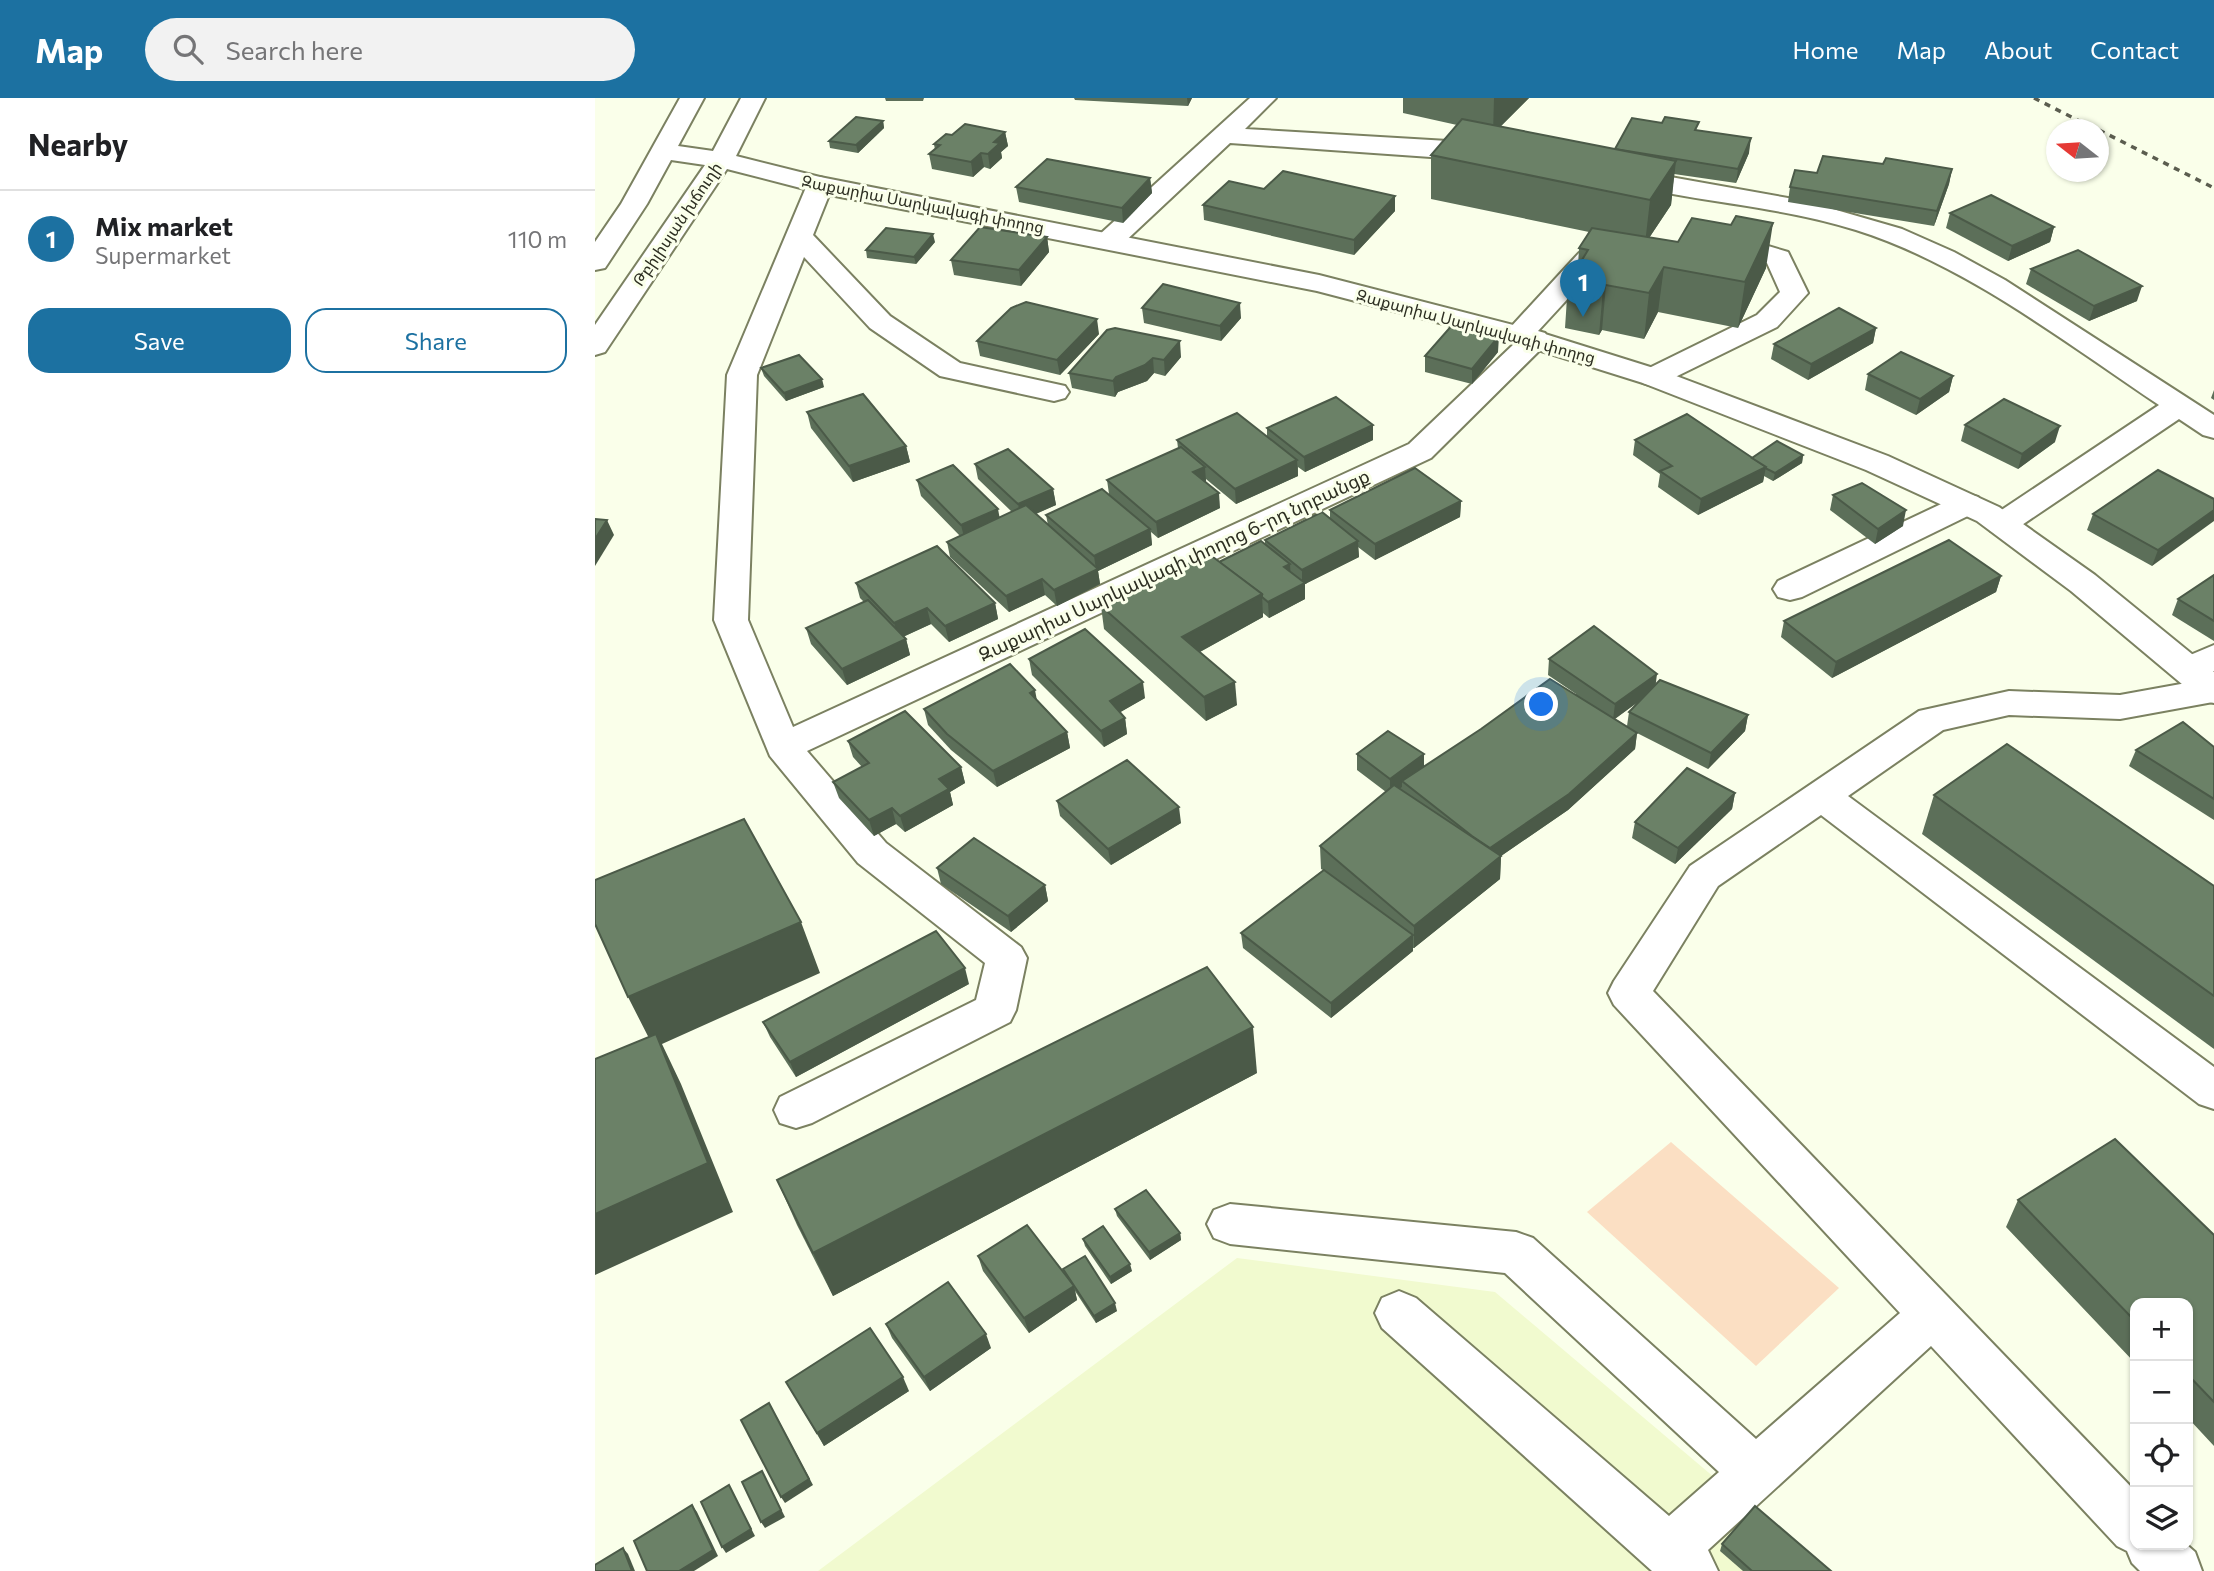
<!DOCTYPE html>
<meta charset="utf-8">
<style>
:root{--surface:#fff;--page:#f2f2f2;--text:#202124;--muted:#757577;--line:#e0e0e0;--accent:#1c71a1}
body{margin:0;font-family:Commissioner,"Noto Sans Armenian",sans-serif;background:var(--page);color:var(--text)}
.controls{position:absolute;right:21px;bottom:21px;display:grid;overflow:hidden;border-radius:14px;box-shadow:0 2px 5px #0004}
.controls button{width:63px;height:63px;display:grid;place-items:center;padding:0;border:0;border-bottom:2px solid var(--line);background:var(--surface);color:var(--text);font:35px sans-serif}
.compass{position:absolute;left:1451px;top:21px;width:63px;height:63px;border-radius:50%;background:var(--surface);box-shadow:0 2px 5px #0004;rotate:287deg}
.you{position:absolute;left:947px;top:607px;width:24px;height:24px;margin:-18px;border:5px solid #fff;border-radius:50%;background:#1a73e8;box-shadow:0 0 0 10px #1a73e833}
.badge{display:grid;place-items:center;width:46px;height:46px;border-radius:50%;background:var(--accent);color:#fff;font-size:23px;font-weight:700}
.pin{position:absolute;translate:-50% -58px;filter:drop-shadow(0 2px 4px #0008)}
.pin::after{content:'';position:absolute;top:37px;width:24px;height:21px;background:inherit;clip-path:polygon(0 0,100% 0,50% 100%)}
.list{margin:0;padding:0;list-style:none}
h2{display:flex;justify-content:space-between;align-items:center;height:91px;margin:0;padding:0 28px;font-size:30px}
h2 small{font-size:23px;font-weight:400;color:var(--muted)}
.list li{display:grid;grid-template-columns:46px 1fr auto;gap:21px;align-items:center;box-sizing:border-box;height:98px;padding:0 28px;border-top:2px solid var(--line)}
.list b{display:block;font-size:26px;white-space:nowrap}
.list p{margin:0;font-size:23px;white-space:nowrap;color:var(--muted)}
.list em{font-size:23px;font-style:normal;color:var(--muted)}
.actions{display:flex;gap:14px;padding:21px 28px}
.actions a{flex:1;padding:16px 0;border:2px solid var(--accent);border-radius:21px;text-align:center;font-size:24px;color:var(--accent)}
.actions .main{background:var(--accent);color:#fff}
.icon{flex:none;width:38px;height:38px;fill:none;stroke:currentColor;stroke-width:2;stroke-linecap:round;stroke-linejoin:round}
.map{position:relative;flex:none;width:1619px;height:1473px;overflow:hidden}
header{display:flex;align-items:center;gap:42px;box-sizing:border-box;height:98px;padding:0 35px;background:var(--accent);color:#fff}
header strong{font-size:33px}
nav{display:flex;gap:38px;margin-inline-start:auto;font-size:24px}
.search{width:490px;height:63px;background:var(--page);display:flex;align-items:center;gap:18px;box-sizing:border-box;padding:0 24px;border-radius:38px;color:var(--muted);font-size:26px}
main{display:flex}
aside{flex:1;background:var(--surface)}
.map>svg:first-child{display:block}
</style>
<header>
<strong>Map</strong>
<div class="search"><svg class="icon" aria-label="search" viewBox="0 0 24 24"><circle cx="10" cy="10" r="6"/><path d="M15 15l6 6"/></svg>Search here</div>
<nav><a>Home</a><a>Map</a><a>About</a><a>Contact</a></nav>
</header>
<main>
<aside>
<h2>Nearby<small></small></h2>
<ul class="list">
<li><span class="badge">1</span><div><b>Mix market</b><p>Supermarket</p></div><em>110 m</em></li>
</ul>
<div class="actions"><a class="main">Save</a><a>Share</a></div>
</aside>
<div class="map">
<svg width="1619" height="1473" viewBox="0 0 1619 1473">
<rect width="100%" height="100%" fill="#faffea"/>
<!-- built -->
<polygon fill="#f1facf" points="642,1160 900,1194 1230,1473 223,1473"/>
<!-- green -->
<polygon fill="#fbdfc3" points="1076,1044 1244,1190 1161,1268 992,1114"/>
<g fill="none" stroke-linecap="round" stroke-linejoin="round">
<!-- minor casing -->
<g stroke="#7b8161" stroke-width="4">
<g id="minor">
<polygon points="655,0 681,0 650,31 870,44 902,50 906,55 902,60 893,63 635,45 524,149 514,151 504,149 501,143 504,137"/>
<path d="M1025 70 1210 103 1307 131 1359 154 1410 182 1619 317V340L1608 337 1584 321 1418 433 1407 436 1396 433 1391 426 1396 419 1564 307C1470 244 1369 166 1261 132 1181 107 1097 104 1016 83L1012 78 1016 73Z"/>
<polygon points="225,79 234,82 238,87 218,137 295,218 365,265 470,288 474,294 470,300 459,303 345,278 275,230 209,159 162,277 153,522 198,629 814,346 920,245 914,243 910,237 914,231 984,155 1025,151 1035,153 1039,159 1035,165 1002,169 943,233 950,235 954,241 950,247 836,360 212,653 291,745 426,849 432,860 421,912 415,924 217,1025 201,1030 185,1025 179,1012 185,999 381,902 390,865 263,765 175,658 119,522 132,277 212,87 216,82"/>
<polygon points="1122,139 1153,142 1193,154 1213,195 1182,229 1068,285 1058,288 1048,285 1043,279 1048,273 1162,217 1185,194 1172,165 1150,158 1112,153 1109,147 1112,141"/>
<polygon points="1372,396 1383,399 1388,406 1383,413 1207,499 1195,502 1183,499 1178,491 1183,483 1361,399"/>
<polygon points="1619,547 1619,573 1593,583 1581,579 1575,571 1581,563"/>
<polygon points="1619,580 1618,604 1525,621 1414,617 1348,632 1253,698 1619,969 1619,1011 1604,1006 1226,717 1123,788 1058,893 1540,1393 1540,1447 1592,1447 1600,1454 1607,1473 1545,1473 1537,1465 1532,1453 1522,1448 1336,1248 1113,1452 1123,1473 1057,1473 787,1230 780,1215 787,1200 804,1193 821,1200 1074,1418 1124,1374 910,1175 635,1146 619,1140 612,1126 619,1112 635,1106 921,1134 938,1140 1161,1341 1305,1215 1019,907 1013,895 1019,883 1095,768 1324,613 1414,593 1525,597"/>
</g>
</g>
<!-- major casing -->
<g stroke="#7b8161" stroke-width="4">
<polygon id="major" points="85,0 109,0 83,48 118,53 146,0 170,0 141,58 225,79 724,177 934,231 1068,273 1293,358 1404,409 1500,477 1619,574 1619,605 1606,602 1476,493 1382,423 1271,372 1048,285 914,243 722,193 225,95 132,71 10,254 0,257 0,227 110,67 76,62 52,106 14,164 10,170 0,172 0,144 26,106"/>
</g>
<!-- minor -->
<use href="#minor" fill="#fff" fill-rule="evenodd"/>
<!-- major -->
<use href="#major" fill="#fff" fill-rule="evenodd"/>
<!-- rail -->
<g stroke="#5b5d4f" stroke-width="3.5" stroke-dasharray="6 6" stroke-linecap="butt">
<polyline points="1439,0 1502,32"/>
<polyline points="1504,32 1619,90"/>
</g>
</g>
<!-- wall -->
<g fill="#5c6f59" fill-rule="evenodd">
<polygon points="290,0 329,0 328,3 291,3"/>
<polygon points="479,0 597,0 593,8 480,2"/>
<polygon points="808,0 934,0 905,29 1020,51 1103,32 1154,55 1141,85 1079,76 1076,107 1054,140 1171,170 1143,230 1063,214 1049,241 1007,232 1004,237 970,230 973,185 983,168 984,150 994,134 836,101 836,57 862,27 808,15"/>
<polygon points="288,23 289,30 263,55 235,50 234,43"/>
<polygon points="410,34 413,48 406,54 407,60 395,71 389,69 378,79 337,71 334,56 340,52 339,46 357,37"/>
<polygon points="1288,66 1357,71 1354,86 1339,128 1193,104 1195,89 1222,75"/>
<polygon points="555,80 557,95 528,125 424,104 421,89"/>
<polygon points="669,91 800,98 800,113 759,157 609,122 608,107"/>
<polygon points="1355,115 1459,129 1455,144 1413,163 1351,130"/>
<polygon points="452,139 454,154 426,188 359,177 356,162"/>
<polygon points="340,144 321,166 272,160 271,152"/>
<polygon points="1436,171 1542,203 1494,223 1431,186"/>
<polygon points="547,210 646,220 626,243 549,225"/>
<polygon points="1281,230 1278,245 1213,282 1176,261 1179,246"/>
<polygon points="512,232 586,259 570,278 559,275 552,283 523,294 520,299 477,290 474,275"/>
<polygon points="504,236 465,277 385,258 382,243"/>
<polygon points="903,254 877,286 830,274 830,258"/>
<polygon points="166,270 229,289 191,303 169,278"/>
<polygon points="1273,276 1358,278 1354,294 1321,317 1270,292"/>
<polygon points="1619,292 1619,302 1616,300"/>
<polygon points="212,314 311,348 315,364 258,384 216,330"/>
<polygon points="1370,327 1460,344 1423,371 1366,343"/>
<polygon points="672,330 778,342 710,374 703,369 703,378 641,406 611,381 611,384 625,410 563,440 556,434 557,447 503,473 505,486 462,508 450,497 414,514 355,459 352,444 365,438 326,398 322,382 405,419 417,414 383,381 380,366 458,391 461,407 441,416 453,427 451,417 514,396 512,382 583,350 582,342 672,339"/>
<polygon points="1040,342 1157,360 1208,357 1207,365 1178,383 1169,378 1168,384 1103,417 1063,389 1065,376 1038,357"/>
<polygon points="1238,397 1308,428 1280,446 1235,412"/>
<polygon points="1619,401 1557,468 1492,432 1498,416"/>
<polygon points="866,403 865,419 780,462 763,449 764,459 710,486 710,501 674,520 668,515 668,519 605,554 642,607 611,623 509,531 506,508 670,446 670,442 735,421 735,412"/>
<polygon points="1619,477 1619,543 1577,517 1583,501"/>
<polygon points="1406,478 1401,494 1237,580 1186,539 1189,523"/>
<polygon points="261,485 400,505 403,521 354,544 336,526 308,539 311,541 315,557 252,587 216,546 211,530 269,504 265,500"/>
<polygon points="434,561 550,600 525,614 530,620 532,636 509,649 437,577"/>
<path d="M954 561 1060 587 1153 617 1150 633 1113 671 1042 635 1040 651 973 712 906 758 905 781 819 850H818V853L736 920 648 850 646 835 728 772 726 771 725 748 791 694 762 672V656H829V668L981 596 953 577ZM1044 603 1034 614 1032 628 1020 621Z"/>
<polygon points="442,602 472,634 475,650 402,689 356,652 333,627 329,611"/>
<polygon points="253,643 366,669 370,685 355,694 358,707 310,734 301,726 279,738 244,700 238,684 267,669 258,659"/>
<polygon points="1619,649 1619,722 1534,668 1541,652"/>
<polygon points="1140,695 1137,711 1080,766 1037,740 1040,724"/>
<polygon points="1339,697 1619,788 1619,951 1327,736"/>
<polygon points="462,703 586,725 516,767 465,718"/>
<polygon points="342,770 450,787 453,803 416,834 346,786"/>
<polygon points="374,886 201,979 175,939 168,924"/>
<polygon points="662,975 238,1198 202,1127 182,1082"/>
<polygon points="1423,1102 1619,1137 1619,1348 1593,1320 1593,1205 1540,1205 1540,1265 1411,1129"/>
<polygon points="520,1111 585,1135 586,1142 555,1162 522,1118"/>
<polygon points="488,1141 537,1173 516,1186 490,1148"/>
<polygon points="383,1158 470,1176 468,1171 522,1213 501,1225 480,1193 482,1202 434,1235 388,1173"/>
<polygon points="291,1226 396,1250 335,1293 297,1240"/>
<polygon points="191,1284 314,1293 229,1348"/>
<polygon points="1127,1446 1236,1473 1148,1473 1125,1453"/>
</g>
<!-- shaded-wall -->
<g fill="#4b5a48">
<polygon points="592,0 597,0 593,8"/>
<polygon points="899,0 934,0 898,36"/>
<polygon points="288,23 289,30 263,55 261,47"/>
<polygon points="410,34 413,48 406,54 407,60 395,71 393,56 399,44"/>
<polygon points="1156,40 1154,55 1141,85 1143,71"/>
<polygon points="386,55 389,69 378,79 376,64"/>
<polygon points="1081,63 1076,107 1050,146 1055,102"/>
<polygon points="1357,71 1354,86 1339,128 1342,113"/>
<polygon points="555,80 557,95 528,125 527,110"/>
<polygon points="800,98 800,113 759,157 759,142"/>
<polygon points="1178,125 1171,170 1143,230 1150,184"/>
<polygon points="1459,129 1455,144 1413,163 1417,148"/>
<polygon points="338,136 340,144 321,166 319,159"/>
<polygon points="452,139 454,154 426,188 424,172"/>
<polygon points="1069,169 1063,214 1049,241 1054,195"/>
<polygon points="1011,187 1007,232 1004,237 1008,191"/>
<polygon points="1547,188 1542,203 1494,223 1499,208"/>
<polygon points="645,205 646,220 626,243 625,228"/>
<polygon points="502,221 504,236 465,277 462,262"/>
<polygon points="1281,230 1278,245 1213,282 1216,266"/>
<polygon points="904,238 903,254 877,286 877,271"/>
<polygon points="585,243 586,259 570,278 569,262"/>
<polygon points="558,260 559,275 552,283 523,294 520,299 518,283 521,279"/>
<polygon points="1358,278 1354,294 1321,317 1325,301"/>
<polygon points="227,281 229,289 191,303 189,295"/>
<polygon points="778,327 778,342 710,374 709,359"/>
<polygon points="1465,328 1460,344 1423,371 1427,356"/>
<polygon points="311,348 315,364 258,384 254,368"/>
<polygon points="1208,357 1207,365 1178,383 1180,375"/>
<polygon points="702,362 703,378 641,406 640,391"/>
<polygon points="610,369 611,384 598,374"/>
<polygon points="1171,369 1168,384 1103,417 1106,401"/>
<polygon points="458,391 461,407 426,422 423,406"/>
<polygon points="624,395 625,410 563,440 561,424"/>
<polygon points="866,403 865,419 780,462 780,446"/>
<polygon points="403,411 406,427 370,443 366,427"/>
<polygon points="1311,412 1308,428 1280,446 1283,431"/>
<polygon points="1619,412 1619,423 1557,468 1563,452"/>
<polygon points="12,422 19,437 0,468 0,441"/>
<polygon points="555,431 557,447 503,473 505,486 462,508 459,492 501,472 499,458"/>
<polygon points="763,443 764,459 710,486 710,501 674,520 673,504 707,486 707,472"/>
<polygon points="695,466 696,481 689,469"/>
<polygon points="1406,478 1401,494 1237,580 1241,564"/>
<polygon points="447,481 450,497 414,514 411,498"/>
<polygon points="667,496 668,519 590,562 587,539"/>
<polygon points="400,505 403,521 354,544 350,528"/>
<polygon points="332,510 336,526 303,541 299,525"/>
<polygon points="311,541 315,557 252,587 247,571"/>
<polygon points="1062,576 1060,592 1018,622 1020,606"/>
<polygon points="548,584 550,600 517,619 515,603"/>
<polygon points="640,584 642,607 611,623 609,599"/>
<polygon points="440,592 443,608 435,595"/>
<polygon points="1153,617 1150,633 1113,671 1116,655"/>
<polygon points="530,620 532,636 509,649 506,633"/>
<polygon points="472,634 475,650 402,689 398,673"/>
<polygon points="1042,635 1040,651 973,712 906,758 905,781 819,850 819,828 894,751"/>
<polygon points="829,656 829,672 807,683 807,689 795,697 795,681"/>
<polygon points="366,669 370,685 355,694 358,707 310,734 305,718 344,681"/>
<polygon points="1140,695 1137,711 1080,766 1083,750"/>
<polygon points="584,709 586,725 516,767 513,751"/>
<polygon points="297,710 301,726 279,738 274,722"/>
<polygon points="450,787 453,803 416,834 413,818"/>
<polygon points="206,824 225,875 67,946 86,986 138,1114 0,1177 0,1116 59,950 33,899"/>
<polygon points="818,837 818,853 736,920 736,905"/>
<polygon points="370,870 374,886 201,979 195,964"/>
<polygon points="658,929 662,975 238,1198 218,1155"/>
<polygon points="585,1135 586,1142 555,1162 554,1154"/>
<polygon points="535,1166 537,1173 516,1186 515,1179"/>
<polygon points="479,1188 482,1202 434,1235 429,1220"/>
<polygon points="520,1205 522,1213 501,1225 499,1218"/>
<polygon points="391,1236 396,1250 335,1293 329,1279"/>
<polygon points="308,1279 314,1293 229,1348 222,1335"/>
<polygon points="178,1312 218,1387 190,1405 186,1399"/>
<polygon points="167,1373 190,1419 170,1430 166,1424"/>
<polygon points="134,1387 160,1438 131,1455 127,1449"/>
<polygon points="97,1407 102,1414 123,1458 99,1473 84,1473"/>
<polygon points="28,1450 33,1456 40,1473 37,1473"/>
</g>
<!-- building -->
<g fill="#6b8167" stroke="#4b5a48" stroke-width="2">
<polygon points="261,19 288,23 261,47 234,43"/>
<polygon points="1070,19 1104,24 1100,32 1156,40 1143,71 1020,51 1037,20 1067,25"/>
<polygon points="867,21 1081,63 1055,102 836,57"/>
<polygon points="370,26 410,34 399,44 405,45 393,56 386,55 376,64 334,56 345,47 339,46 351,36 357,37"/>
<polygon points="1228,58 1288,66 1291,60 1357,71 1342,113 1195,89 1200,72 1222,75"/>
<polygon points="452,61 555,80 527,110 421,89"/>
<polygon points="688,73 800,98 759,142 608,107 634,83 669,91"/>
<polygon points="1396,97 1459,129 1417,148 1355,115"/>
<polygon points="1141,118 1178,125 1150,184 1069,169 1054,195 1011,187 1008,191 973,185 993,152 984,150 997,130 1083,144 1097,120 1136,127"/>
<polygon points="385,129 452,139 424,172 356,162"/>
<polygon points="291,130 338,136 319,159 271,152"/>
<polygon points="1483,152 1547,188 1499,208 1436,171"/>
<polygon points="568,186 645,205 625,228 547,210"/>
<polygon points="431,204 502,221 462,262 382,243 416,210"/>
<polygon points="1244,210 1281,230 1216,266 1179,246"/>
<polygon points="858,226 904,238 877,271 830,258"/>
<polygon points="520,230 585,243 569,262 558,260 550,267 521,279 518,283 474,275 512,232"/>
<polygon points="1306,254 1358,278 1325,301 1273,276"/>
<polygon points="204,257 227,281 189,295 166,270"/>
<polygon points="268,296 311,348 254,368 212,314"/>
<polygon points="741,299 778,327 709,359 672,330"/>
<polygon points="1409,301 1465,328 1427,356 1370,327"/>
<polygon points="642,315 702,362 640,391 582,342"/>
<polygon points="1092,316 1171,369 1106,401 1065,373 1077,368 1040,342"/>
<polygon points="1182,343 1208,357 1180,375 1170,370 1171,369 1157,360"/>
<polygon points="586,349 610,369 598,374 624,395 561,424 512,382"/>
<polygon points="413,351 458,391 423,406 380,366"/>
<polygon points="358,367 403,411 366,427 322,382"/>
<polygon points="820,370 866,403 780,446 735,412"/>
<polygon points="1563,372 1619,401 1619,412 1563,452 1498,416"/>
<polygon points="1267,385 1311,412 1283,431 1238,397"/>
<polygon points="507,391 555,431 499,458 451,417"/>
<polygon points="431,407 503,471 459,492 447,481 411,498 352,444"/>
<polygon points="727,414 763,443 707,472 670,442"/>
<polygon points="0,421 12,422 0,441"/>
<polygon points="1354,442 1406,478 1241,564 1189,523"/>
<polygon points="666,443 695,466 689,469 710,485 673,504 667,499 667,496 624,464"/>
<polygon points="342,448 400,505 350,528 332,510 299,525 261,485"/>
<polygon points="614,456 667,496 587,539 640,584 609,599 506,508"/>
<polygon points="1619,477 1619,523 1583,501"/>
<polygon points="273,502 311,541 247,571 211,530"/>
<polygon points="999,528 1062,576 1020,606 954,561"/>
<polygon points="490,531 548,584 515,603 530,620 506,633 434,561"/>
<polygon points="415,566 440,592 435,595 472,634 398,673 352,636 329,611"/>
<polygon points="955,581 1042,635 974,696 895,750 877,738 807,683 886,631"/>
<polygon points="1065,582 1153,617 1116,655 1034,614"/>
<polygon points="310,613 366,669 344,681 354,691 305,718 297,710 274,722 238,684 274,665 253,643"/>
<polygon points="1588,624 1619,649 1619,701 1541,652"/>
<polygon points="793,633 829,656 795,681 762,656"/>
<polygon points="1412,646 1619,788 1619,898 1339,697"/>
<polygon points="532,662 584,709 513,751 462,703"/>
<polygon points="1092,670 1140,695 1083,750 1040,724"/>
<polygon points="799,687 906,758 819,828 725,748"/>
<polygon points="149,721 206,824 33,899 0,826 0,782"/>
<polygon points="379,740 450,787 413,818 342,770"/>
<polygon points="729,772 818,837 736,905 646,835"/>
<polygon points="341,833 370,870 195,964 168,924"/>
<polygon points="612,869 658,929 218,1155 182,1082"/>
<polygon points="61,936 113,1065 0,1116 0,961"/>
<polygon points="1520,1041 1619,1137 1619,1304 1593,1277 1593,1205 1540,1205 1540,1223 1423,1102"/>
<polygon points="551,1092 585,1135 554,1154 520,1111"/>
<polygon points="432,1127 479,1188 429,1220 383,1158"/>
<polygon points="508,1128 535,1166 515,1179 488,1141"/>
<polygon points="490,1158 520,1205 499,1218 468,1171"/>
<polygon points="353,1184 391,1236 329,1279 291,1226"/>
<polygon points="275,1230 308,1279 222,1335 191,1284"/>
<polygon points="174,1305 214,1381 186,1399 146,1322"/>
<polygon points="167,1373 186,1412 166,1424 147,1384"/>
<polygon points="134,1387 156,1431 127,1449 106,1404"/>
<polygon points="97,1407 118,1452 84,1473 52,1473 39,1443"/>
<polygon points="1160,1408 1236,1473 1157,1473 1127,1446"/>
<polygon points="28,1450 37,1473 0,1473 0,1467"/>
</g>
<g text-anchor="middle" stroke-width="6" stroke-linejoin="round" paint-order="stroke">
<!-- far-street labels -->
<g font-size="16" fill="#2d2f22" stroke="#faffea">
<text transform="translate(328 106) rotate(11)" y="6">Զաքարիա Սարկավագի փողոց</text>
<text transform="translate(82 126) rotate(-56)" y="6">Թբիլիսյան խճուղի</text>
<text transform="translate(881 228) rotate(15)" y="6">Զաքարիա Սարկավագի փողոց</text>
</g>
<!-- street labels -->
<g font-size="19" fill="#2d2f22" stroke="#faffea">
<text transform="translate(579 467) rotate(-25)" y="7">Զաքարիա Սարկավագի փողոց 6-րդ նրբանցք</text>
</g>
</g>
</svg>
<div class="controls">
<button>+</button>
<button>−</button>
<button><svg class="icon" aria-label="locate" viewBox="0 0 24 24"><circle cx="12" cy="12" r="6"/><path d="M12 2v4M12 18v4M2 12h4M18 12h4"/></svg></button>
<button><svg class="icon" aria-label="layers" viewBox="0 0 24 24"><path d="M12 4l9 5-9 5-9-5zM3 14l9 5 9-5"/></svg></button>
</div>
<svg class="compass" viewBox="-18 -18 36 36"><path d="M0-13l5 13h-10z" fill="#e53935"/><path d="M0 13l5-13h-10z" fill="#757577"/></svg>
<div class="you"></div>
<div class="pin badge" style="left:988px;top:219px">1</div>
</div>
</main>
